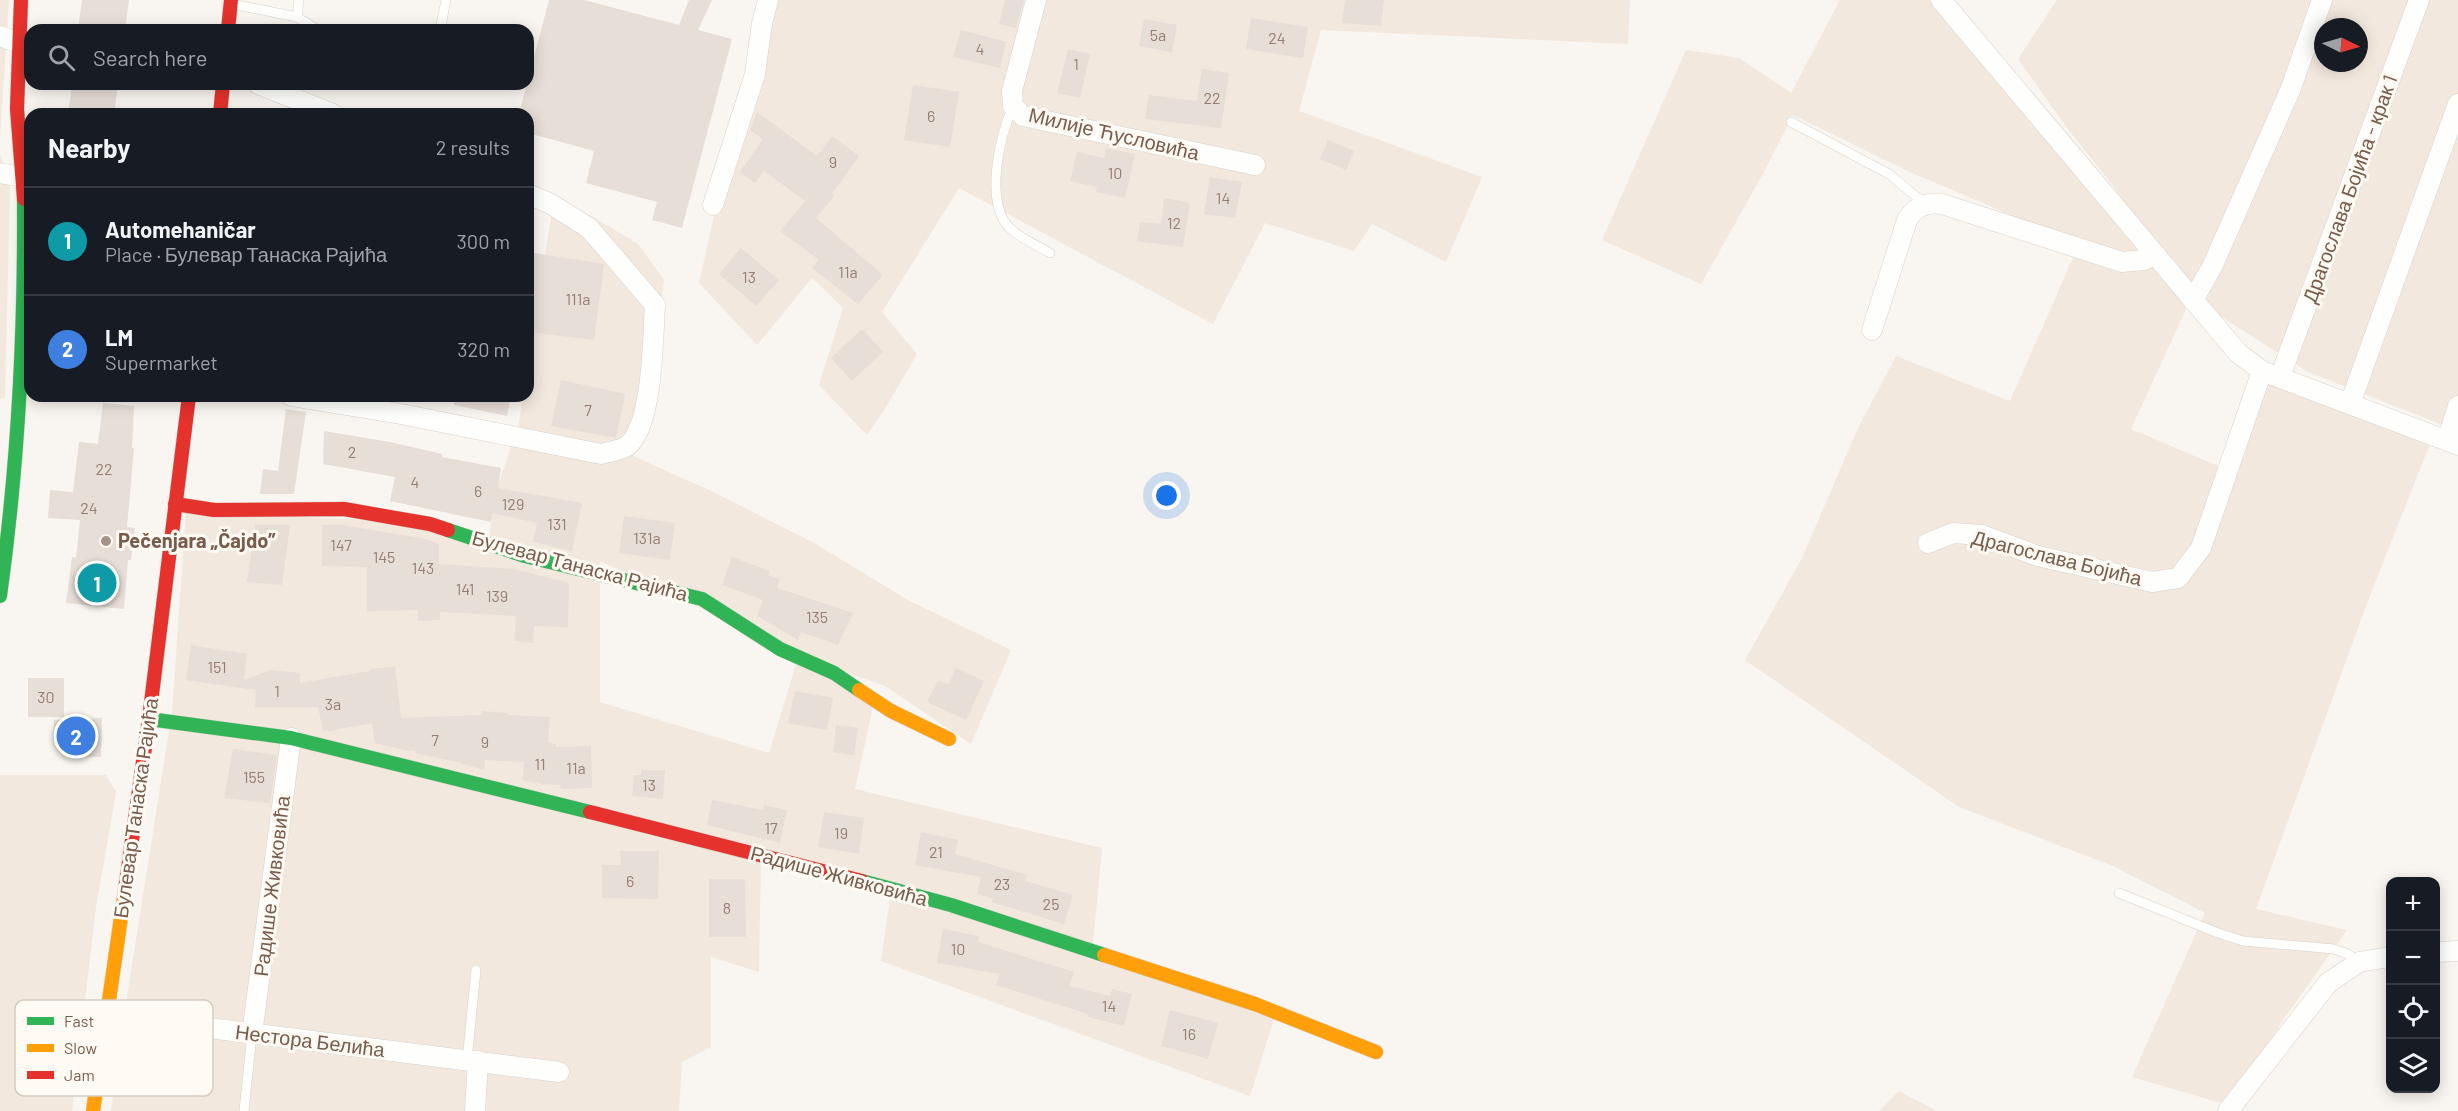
<!DOCTYPE html>
<meta charset="utf-8">
<style>
:root{--surface:#171b24;--page:#20242c;--text:#f1f3f6;--muted:#9ea1a6;--line:#363941;--accent:#a69286}
body{margin:0;font-family:Barlow,sans-serif;background:var(--page);color:var(--text)}
.controls{position:absolute;right:18px;bottom:18px;display:grid;overflow:hidden;border-radius:12px;box-shadow:0 3px 15px #0003}
.controls button{width:54px;height:54px;display:grid;place-items:center;padding:0;border:0;border-bottom:2px solid var(--line);background:var(--surface);color:var(--text);font:30px sans-serif}
.compass{position:absolute;left:2314px;top:18px;width:54px;height:54px;border-radius:50%;background:var(--surface);box-shadow:0 3px 15px #0003;rotate:95deg}
.you{position:absolute;left:1167px;top:496px;width:21px;height:21px;margin:-15px;border:4px solid #fff;border-radius:50%;background:#1a73e8;box-shadow:0 0 0 9px #1a73e833}
.badge{display:grid;place-items:center;width:39px;height:39px;border-radius:50%;background:var(--accent);color:#fff;font-size:20px;font-weight:700}
.pin{position:absolute;translate:-50% -50%;border:3px solid #fff;box-shadow:0 2px 6px #0006}
.list{margin:0;padding:0;list-style:none}
h2{display:flex;justify-content:space-between;align-items:center;height:78px;margin:0;padding:0 24px;font-size:26px}
h2 small{font-size:20px;font-weight:400;color:var(--muted)}
.list li{display:grid;grid-template-columns:39px 1fr auto;gap:18px;align-items:center;box-sizing:border-box;height:108px;padding:0 24px;border-top:2px solid var(--line)}
.list b{display:block;font-size:22px;white-space:nowrap}
.list p{margin:0;font-size:20px;white-space:nowrap;color:var(--muted)}
.list em{font-size:20px;font-style:normal;color:var(--muted)}
.icon{flex:none;width:33px;height:33px;fill:none;stroke:currentColor;stroke-width:2;stroke-linecap:round;stroke-linejoin:round}
.map{position:relative;flex:none;width:2458px;height:1111px;overflow:hidden}
.search{position:absolute;background:var(--surface);box-shadow:0 3px 15px #0003;left:24px;top:24px;width:510px;height:66px;display:flex;align-items:center;gap:15px;box-sizing:border-box;padding:0 21px;border-radius:18px;color:var(--muted);font-size:22px}
.panel{position:absolute;background:var(--surface);box-shadow:0 3px 15px #0003;left:24px;top:108px;width:510px;height:294px;border-radius:18px}
.map>svg:first-child{display:block}
</style>
<div class="map">
<svg width="2458" height="1111" viewBox="0 0 2458 1111">
<rect width="100%" height="100%" fill="#f9f5f0"/>
<!-- residential -->
<g fill="#f2e8de" fill-rule="evenodd">
<polygon points="0,0 9,0 0,138"/>
<polygon points="777,0 1630,0 1628,44 1321,30 1299,111 1482,177 1446,262 1372,224 1354,251 1265,223 1213,324 959,188 882,312 917,354 883,412 867,435 819,385 843,308 812,278 757,345 699,283 726,162"/>
<polygon points="1840,0 1930,0 1944,9 2187,307 2131,429 2230,471 2269,376 2430,444 2367,603 2256,909 2347,930 2283,1020 2231,1106 2132,1077 2205,913 2113,866 1959,807 1745,660 1802,558 1857,430 1896,356 2010,401 2079,244 1912,173 1793,115 1764,172 1701,284 1602,240 1686,50 1739,58 1791,93"/>
<path d="M2057 0H2458V431L2308 372 2214 312 2156 247 2113 186 2064 124 2018 59ZM2323 27H2359V63H2323Z"/>
<polygon points="0,153 10,188 5,397 0,399"/>
<polygon points="590,215 638,244 664,280 652,382 633,456 709,490 814,543 908,600 1011,650 971,744 885,686 809,659 600,561 600,702 769,753 796,664 876,693 855,789 1102,848 1093,943 1278,1006 1250,1096 881,961 891,891 761,854 759,972 711,957 711,1047 682,1062 679,1111 111,1111 123,1022 172,712 186,512 374,520 489,536 499,482 518,428 523,396 528,396 528,365 551,217"/>
<polygon points="0,775 106,775 116,792 96,907 72,1111 0,1111"/>
<polygon points="1899,1091 1937,1111 1879,1111"/>
</g>
<!-- building -->
<g fill="#e6ded7">
<polygon points="82,0 129,0 125,30 78,30"/>
<polygon points="549,0 584,0 679,25 689,0 712,0 698,30 732,39 682,228 652,220 657,202 586,183 594,151 528,133 528,114 519,114"/>
<polygon points="1005,0 1024,0 1016,28 999,24"/>
<polygon points="1345,0 1384,0 1381,26 1342,23"/>
<polygon points="1251,18 1308,27 1303,58 1246,49"/>
<polygon points="1144,19 1177,25 1172,52 1139,46"/>
<polygon points="961,30 1006,42 1000,68 953,57"/>
<polygon points="1068,49 1090,54 1080,98 1057,93"/>
<polygon points="1202,69 1229,73 1221,128 1145,119 1149,95 1197,101"/>
<polygon points="72,84 118,84 114,114 68,114"/>
<polygon points="913,85 959,92 950,147 904,140"/>
<polygon points="757,112 817,156 832,136 859,156 832,194 835,195 816,218 883,275 858,304 812,268 819,260 780,231 805,201 764,171 755,183 740,172 763,139 750,130"/>
<polygon points="1328,140 1354,151 1346,170 1320,159"/>
<polygon points="1106,148 1135,154 1125,198 1096,192 1097,187 1070,181 1077,152 1104,158"/>
<polygon points="1210,177 1242,182 1235,218 1204,214"/>
<polygon points="1164,198 1190,203 1183,247 1137,241 1140,222 1161,224"/>
<polygon points="741,248 779,280 756,306 719,274"/>
<polygon points="528,252 604,264 594,340 528,332"/>
<polygon points="862,329 883,352 852,381 831,358"/>
<polygon points="561,380 625,394 616,438 551,426"/>
<polygon points="455,396 511,396 507,416 454,405"/>
<polygon points="103,403 134,406 132,448 134,448 127,527 135,528 131,560 128,560 124,609 66,603 72,557 76,558 80,520 48,518 50,490 73,492 79,442 98,444"/>
<polygon points="286,409 306,412 294,494 260,494 263,469 278,471"/>
<polygon points="324,431 390,442 442,454 442,457 501,468 498,488 582,503 572,551 533,542 537,523 493,513 491,522 390,501 395,477 323,464"/>
<polygon points="624,516 675,523 670,560 619,553"/>
<polygon points="255,525 290,525 282,585 247,582"/>
<polygon points="322,525 343,525 426,539 439,544 439,564 514,569 569,583 568,627 534,626 533,643 514,641 516,616 440,612 440,620 418,621 418,610 367,611 367,567 322,566"/>
<polygon points="732,557 770,571 768,575 780,579 777,588 853,613 838,645 801,632 798,640 757,616 763,600 722,585"/>
<polygon points="191,645 247,654 244,680 270,670 300,673 300,683 370,671 370,669 395,667 401,718 482,715 482,711 508,713 508,715 550,717 548,743 556,744 556,747 591,746 592,788 561,789 560,785 542,784 523,780 524,762 485,760 484,770 462,764 462,763 415,753 415,750 409,751 375,743 372,723 329,731 323,730 318,707 255,707 256,690 186,680"/>
<polygon points="956,668 984,681 966,720 927,702 938,681 949,684"/>
<rect x="28" y="678" width="36" height="39"/>
<polygon points="795,691 833,698 827,730 788,723"/>
<polygon points="102,718 101,757 67,756 68,740 53,740 54,720"/>
<polygon points="836,725 858,728 854,755 833,752"/>
<polygon points="233,749 277,755 270,803 224,798"/>
<polygon points="641,770 665,770 663,799 632,796 634,775 641,775"/>
<polygon points="712,800 763,810 764,805 787,810 780,843 707,825"/>
<polygon points="824,812 864,818 859,854 818,847"/>
<polygon points="921,832 958,840 955,854 1027,875 1025,881 1073,895 1064,924 992,902 993,899 977,893 981,877 915,865"/>
<polygon points="620,851 659,851 658,899 602,898 602,865 621,865"/>
<polygon points="709,879 745,879 746,937 709,937"/>
<polygon points="943,929 979,936 978,942 1074,972 1069,986 1110,996 1112,989 1132,994 1124,1026 1088,1017 1088,1014 996,985 1000,974 937,963"/>
<polygon points="1170,1010 1218,1023 1208,1059 1161,1046"/>
</g>
<g fill="none" stroke-linecap="round" stroke-linejoin="round">
<!-- lane casing -->
<g stroke="#d7d1cb" stroke-width="10">
<g id="lane">
<polyline points="232,4 297,17 318,30"/>
<polyline points="297,17 299,0"/>
<polyline points="440,30 446,0"/>
<path d="M1013 107C1000 135 987 192 1004 221 1014 236 1035 244 1050 253"/>
<polyline points="1791,122 1889,174 1925,204"/>
<polyline points="2119,893 2218,933 2243,941 2334,949 2348,954 2359,962"/>
<polyline points="467,1060 476,970"/>
<polyline points="244,1111 252,1034"/>
</g>
</g>
<!-- street casing -->
<g stroke="#d7d1cb" stroke-width="21">
<g id="street">
<polyline points="1036,0 1012,91 1013,106 1023,116 1255,165"/>
<polyline points="1941,0 2238,353 2262,371 2458,445"/>
<polyline points="0,36 19,43"/>
<polyline points="258,84 333,114"/>
<polyline points="0,173 23,177"/>
<polyline points="713,205 755,74 762,23 768,0"/>
<polyline points="2193,300 2212,267 2291,88 2322,0"/>
<path d="M1872 330 1907 220C1915 207 1926 202 1942 204L2122 262 2144 260 2155 254"/>
<polyline points="2280,377 2419,0"/>
<path d="M291 396 401 414 601 454C608 452 621 450 627 446 653 427 653 336 655 305L589 228 551 204 528 194"/>
<polyline points="2350,404 2458,104"/>
<polyline points="2447,441 2458,406"/>
<polyline points="1928,543 1953,533 1982,535 2038,556 2152,582 2178,578 2201,548 2262,371"/>
<polyline points="2436,952 2458,951"/>
<polyline points="106,1015 559,1072"/>
<polyline points="252,1034 291,738"/>
<polyline points="475,1111 478,1061"/>
<polyline points="2228,1111 2328,983 2359,962 2390,957"/>
</g>
</g>
<!-- fast casing -->
<g stroke="#d9d2cb" stroke-width="15">
<g id="fast">
<polyline points="448,530 525,556 702,599 780,649 834,673 859,690"/>
<path d="M0 596C18 466 25 330 24 199"/>
<polyline points="149,719 291,738 590,812"/>
<polyline points="862,881 951,905 1104,955"/>
</g>
</g>
<!-- slow casing -->
<g stroke="#d9d2cb" stroke-width="15">
<g id="slow">
<polyline points="859,690 891,711 949,739"/>
<polyline points="1104,955 1255,1004 1376,1052"/>
<polyline points="93,1111 126,883"/>
</g>
</g>
<!-- jam casing -->
<g stroke="#d9d2cb" stroke-width="15">
<g id="jam">
<polyline points="21,0 17,109 24,199"/>
<polyline points="228,30 231,0"/>
<polyline points="220,114 223,84"/>
<polyline points="175,504 214,510 344,509 430,524 448,530"/>
<polyline points="590,812 862,881"/>
<polyline points="126,883 149,719 189,396"/>
</g>
</g>
<!-- lane -->
<use href="#lane" stroke="#fefefd" stroke-width="9"/>
<!-- street -->
<use href="#street" stroke="#fefefd" stroke-width="20"/>
<!-- fast -->
<use href="#fast" stroke="#30b455" stroke-width="14"/>
<!-- slow -->
<use href="#slow" stroke="#ff9f0a" stroke-width="14"/>
<!-- jam -->
<use href="#jam" stroke="#e5322d" stroke-width="14"/>
</g>
<!-- markers -->
<circle fill="#a69286" stroke="#fffaf3" stroke-width="2" cx="106" cy="541" r="6"/>
<g text-anchor="middle" stroke-width="6" stroke-linejoin="round" paint-order="stroke">
<!-- number labels -->
<g font-size="16" fill="#977e72">
<text x="1158" y="41">5a</text>
<text x="1277" y="44">24</text>
<text x="980" y="55">4</text>
<text x="1076" y="70">1</text>
<text x="1212" y="104">22</text>
<text x="931" y="122">6</text>
<text x="833" y="168">9</text>
<text x="1115" y="179">10</text>
<text x="1223" y="204">14</text>
<text x="1174" y="229">12</text>
<text x="848" y="278">11a</text>
<text x="749" y="283">13</text>
<text x="578" y="305">111a</text>
<text x="588" y="416">7</text>
<text x="352" y="458">2</text>
<text x="104" y="475">22</text>
<text x="415" y="488">4</text>
<text x="478" y="497">6</text>
<text x="513" y="510">129</text>
<text x="89" y="514">24</text>
<text x="557" y="530">131</text>
<text x="647" y="544">131a</text>
<text x="341" y="551">147</text>
<text x="384" y="563">145</text>
<text x="423" y="574">143</text>
<text x="465" y="595">141</text>
<text x="497" y="602">139</text>
<text x="817" y="623">135</text>
<text x="217" y="673">151</text>
<text x="277" y="697">1</text>
<text x="46" y="703">30</text>
<text x="333" y="710">3a</text>
<text x="435" y="746">7</text>
<text x="485" y="748">9</text>
<text x="540" y="770">11</text>
<text x="576" y="774">11a</text>
<text x="254" y="783">155</text>
<text x="649" y="791">13</text>
<text x="771" y="834">17</text>
<text x="841" y="839">19</text>
<text x="936" y="858">21</text>
<text x="630" y="887">6</text>
<text x="1002" y="890">23</text>
<text x="1051" y="910">25</text>
<text x="727" y="914">8</text>
<text x="958" y="955">10</text>
<text x="1109" y="1012">14</text>
<text x="1189" y="1040">16</text>
</g>
<!-- street labels -->
<g font-size="20" fill="#7a5c4d" stroke="#fffaf3">
<text transform="translate(1114 134) rotate(13)" y="7">Милије Ћусловића</text>
<text transform="translate(2350 189) rotate(-70)" y="7">Драгослава Бојића - крак 1</text>
<text transform="translate(2057 558) rotate(14)" y="7">Драгослава Бојића</text>
<text transform="translate(580 566) rotate(15)" y="7">Булевар Танаска Рајића</text>
<text transform="translate(136 808) rotate(-82)" y="7">Булевар Танаска Рајића</text>
<text transform="translate(839 876) rotate(15)" y="7">Радише Живковића</text>
<text transform="translate(272 886) rotate(-83)" y="7">Радише Живковића</text>
<text transform="translate(310 1041) rotate(7)" y="7">Нестора Белића</text>
</g>
<!-- poi labels -->
<g font-size="20" font-weight="bold" fill="#7a5c4d" stroke="#fffaf3" text-anchor="start">
<text x="118" y="548">Pečenjara „Čajdo”</text>
</g>
</g>
<!-- legend -->
<rect x="15" y="1000" width="198" height="96" rx="9" fill="#fffaf3" stroke="#d7cbc1" stroke-width="1.5"/>
<rect x="27" y="1017" width="27" height="8" fill="#30b455"/>
<rect x="27" y="1044" width="27" height="8" fill="#ff9f0a"/>
<rect x="27" y="1071" width="27" height="8" fill="#e5322d"/>
<g font-size="16" fill="#7a5c4d">
<text x="64" y="1027">Fast</text>
<text x="64" y="1054">Slow</text>
<text x="64" y="1081">Jam</text>
</g>
</svg>
<div class="controls">
<button>+</button>
<button>−</button>
<button><svg class="icon" aria-label="locate" viewBox="0 0 24 24"><circle cx="12" cy="12" r="6"/><path d="M12 2v4M12 18v4M2 12h4M18 12h4"/></svg></button>
<button><svg class="icon" aria-label="layers" viewBox="0 0 24 24"><path d="M12 4l9 5-9 5-9-5zM3 14l9 5 9-5"/></svg></button>
</div>
<svg class="compass" viewBox="-18 -18 36 36"><path d="M0-13l5 13h-10z" fill="#e53935"/><path d="M0 13l5-13h-10z" fill="#9ea1a6"/></svg>
<div class="you"></div>
<div class="pin badge" style="left:97px;top:583px;background:#0f9aa8">1</div>
<div class="pin badge" style="left:76px;top:736px;background:#3f7fe0">2</div>
<div class="search"><svg class="icon" aria-label="search" viewBox="0 0 24 24"><circle cx="10" cy="10" r="6"/><path d="M15 15l6 6"/></svg>Search here</div>
<section class="panel">
<h2>Nearby<small>2 results</small></h2>
<ul class="list">
<li><span class="badge" style="background:#0f9aa8">1</span><div><b>Automehaničar</b><p>Place · Булевар Танаска Рајића</p></div><em>300 m</em></li>
<li><span class="badge" style="background:#3f7fe0">2</span><div><b>LM</b><p>Supermarket</p></div><em>320 m</em></li>
</ul>
</section>
</div>
